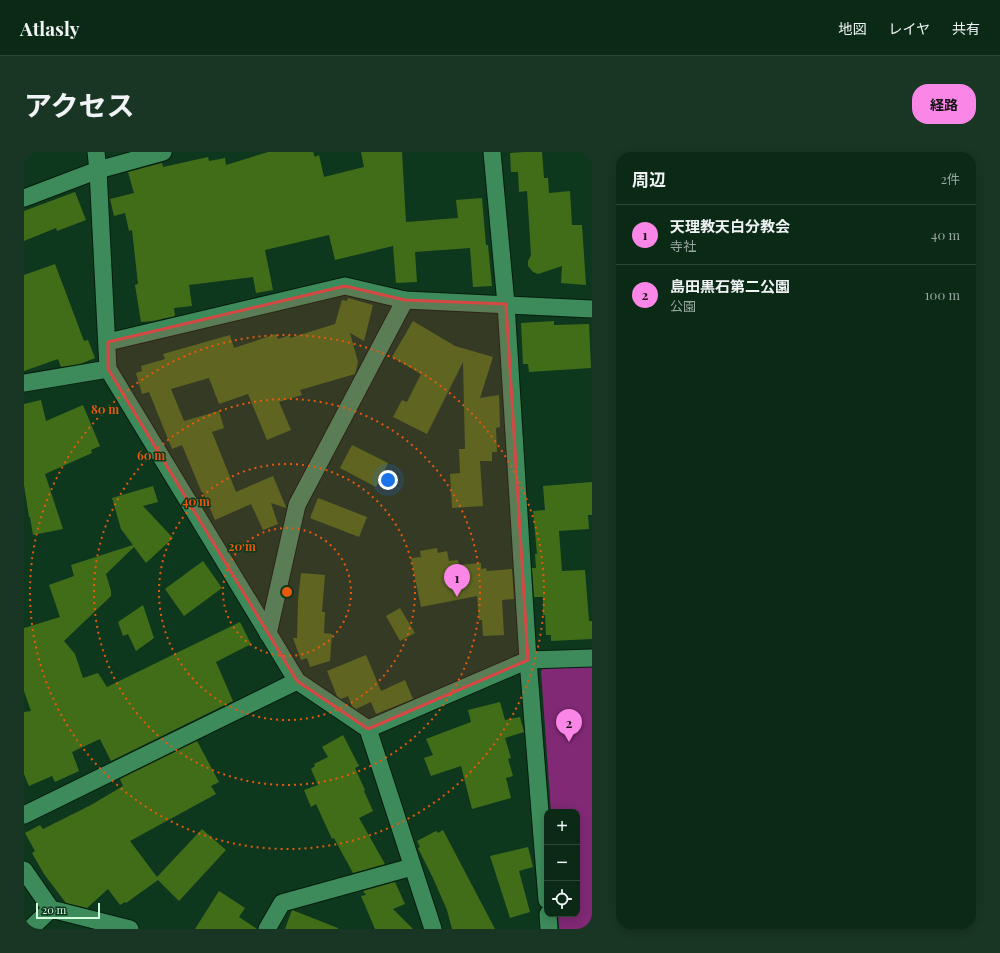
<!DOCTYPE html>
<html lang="ja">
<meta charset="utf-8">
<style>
:root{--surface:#0a2a16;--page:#183623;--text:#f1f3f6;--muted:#99a7a1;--line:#2a4635;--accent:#fa87e7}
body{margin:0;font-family:"Playfair Display","Noto Sans JP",serif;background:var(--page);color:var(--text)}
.controls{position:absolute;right:12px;bottom:12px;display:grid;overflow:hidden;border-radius:8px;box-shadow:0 2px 10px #0003}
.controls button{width:36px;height:36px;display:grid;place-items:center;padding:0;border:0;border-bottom:1px solid var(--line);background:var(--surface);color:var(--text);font:20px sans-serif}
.scale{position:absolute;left:12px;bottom:10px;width:64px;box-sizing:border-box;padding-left:4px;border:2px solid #d4fade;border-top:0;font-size:11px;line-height:14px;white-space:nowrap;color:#d4fade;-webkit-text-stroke:3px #0d381e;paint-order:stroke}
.you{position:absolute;left:364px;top:328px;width:14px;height:14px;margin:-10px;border:3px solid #fff;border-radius:50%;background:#1a73e8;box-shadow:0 0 0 6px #1a73e833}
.badge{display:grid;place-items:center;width:26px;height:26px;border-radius:50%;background:var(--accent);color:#111;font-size:13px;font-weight:700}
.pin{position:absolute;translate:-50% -33px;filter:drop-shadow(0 1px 2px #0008)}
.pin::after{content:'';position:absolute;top:21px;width:14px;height:12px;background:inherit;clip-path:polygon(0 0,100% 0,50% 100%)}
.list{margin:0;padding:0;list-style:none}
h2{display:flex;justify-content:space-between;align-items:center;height:52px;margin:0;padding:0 16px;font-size:17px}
h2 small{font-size:13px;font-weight:400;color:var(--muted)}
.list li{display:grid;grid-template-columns:26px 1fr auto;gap:12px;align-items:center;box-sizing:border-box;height:60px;padding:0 16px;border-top:1px solid var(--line)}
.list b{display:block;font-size:15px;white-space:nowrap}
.list p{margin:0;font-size:13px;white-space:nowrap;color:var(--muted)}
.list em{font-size:13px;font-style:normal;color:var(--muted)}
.icon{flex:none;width:22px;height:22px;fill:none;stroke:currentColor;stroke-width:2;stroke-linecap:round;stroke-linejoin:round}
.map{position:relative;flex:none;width:568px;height:777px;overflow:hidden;border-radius:16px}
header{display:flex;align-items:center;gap:24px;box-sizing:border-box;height:56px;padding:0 20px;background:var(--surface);border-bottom:1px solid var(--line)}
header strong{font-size:19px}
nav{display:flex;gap:22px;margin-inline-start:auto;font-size:14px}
.intro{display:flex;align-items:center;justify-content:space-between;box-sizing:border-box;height:96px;padding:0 24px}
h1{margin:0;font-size:28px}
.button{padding:10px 18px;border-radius:16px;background:var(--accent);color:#111;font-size:14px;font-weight:700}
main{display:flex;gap:24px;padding:0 24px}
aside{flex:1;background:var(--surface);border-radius:16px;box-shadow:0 2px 10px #0003}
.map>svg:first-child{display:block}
</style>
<header>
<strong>Atlasly</strong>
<nav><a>地図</a><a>レイヤ</a><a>共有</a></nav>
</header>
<div class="intro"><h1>アクセス</h1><a class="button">経路</a></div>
<main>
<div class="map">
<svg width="568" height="777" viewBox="0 0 568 777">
<rect width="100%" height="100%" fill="#0d381e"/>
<!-- green -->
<polygon fill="#812975" points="525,510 568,510 568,777 535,777 534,762 553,762 553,660 527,660 517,519"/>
<!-- building -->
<g fill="#416d19">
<polygon points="244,0 289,0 291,5 295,3 300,25 340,15 337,0 378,0 382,70 434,66 432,48 458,46 462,93 464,93 468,134 449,135 446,96 391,100 393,130 372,131 369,94 311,108 305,83 241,98 249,138 232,141 229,125 165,133 168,154 150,156 151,164 129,169 117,170 111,133 114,132 108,78 105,79 101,61 90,64 86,47 110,41 104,20 138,11 139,15 184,5 185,9 201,6 202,13"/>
<polygon points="500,0 518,0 520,26 524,26 525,41 546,39 548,73 558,73 562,133 537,131 538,114 514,122 509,120 504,114 504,109 507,103 503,39 495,40 494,20 487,20 486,1"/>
<polygon points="51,40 62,68 33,79 32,76 0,89 0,59"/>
<polygon points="31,112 60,189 64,188 71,206 56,212 37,215 34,207 0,219 0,123"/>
<polygon points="324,146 349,153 340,189 326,181 334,210 331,222 276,238 278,243 255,250 267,278 243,288 224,242 195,252 185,226 147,237 160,269 195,259 200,276 188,280 212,340 249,324 262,355 262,356 247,351 254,372 239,378 227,352 191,368 179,340 178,341 158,293 148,297 125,240 118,242 112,221 118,219 117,214 141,207 139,202 206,183 210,196 252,182 254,187 266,183 266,186 311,172 318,148 323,149"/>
<polygon points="389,169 431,194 469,205 456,246 475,243 476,275 472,276 473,300 468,300 468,309 456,309 459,354 428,356 426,322 436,321 435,297 441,297 439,210 403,282 369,265 378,248 383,250 397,222 368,205"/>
<polygon points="530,169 530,173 565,172 567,216 505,220 504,212 499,212 497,171"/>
<polygon points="17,248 22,269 59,253 76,294 67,298 68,301 21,322 39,377 9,383 6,365 5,365 0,333 0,252"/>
<polygon points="328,293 364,311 352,335 316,316"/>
<polygon points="568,330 568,363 564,363 565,377 535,379 538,419 561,418 565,469 568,469 568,487 527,489 527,483 522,483 521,463 519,463 519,445 510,445 508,416 512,416 511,402 513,402 509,359 521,358 519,334"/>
<polygon points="129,334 134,350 119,354 149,386 122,411 110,395 82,422 87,439 87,444 40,489 51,502 59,526 74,521 83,535 216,470 227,492 192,510 209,549 87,609 76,587 48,600 55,619 31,630 28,624 5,634 0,622 0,560 7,559 0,539 0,476 36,465 25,433 50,424 47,413 109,393 97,377 88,346"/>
<polygon points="294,346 343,365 335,385 286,366"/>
<polygon points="413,396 414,401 423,399 425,409 434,408 435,413 457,411 457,417 462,416 463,419 488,417 490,447 478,448 480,483 459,484 458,468 455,468 453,444 397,455 387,406 397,405 396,399"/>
<polygon points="179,409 198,436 160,464 141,437"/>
<polygon points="277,421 301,423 298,460 301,460 300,481 308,482 306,509 286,515 283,506 277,508 269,486 273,486 274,448"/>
<polygon points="119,453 130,486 112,499 104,482 99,484 94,470"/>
<polygon points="376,456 391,481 376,489 362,464"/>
<polygon points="342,503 357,539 381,528 389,547 352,562 347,550 332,557 328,554 324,544 317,547 313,544 303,519"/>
<polygon points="476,550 481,568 496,565 500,580 481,586 487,606 484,607 489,624 482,626 487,646 448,657 437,614 407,624 400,606 409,603 402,587 447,570 444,558"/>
<polygon points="319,583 335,614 331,616 341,638 340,639 349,659 335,666 361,712 329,721 310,686 308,687 292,652 287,655 280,638 294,633 287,617 291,614 290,612 304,605 298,595"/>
<polygon points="173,589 195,630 187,634 192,642 106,689 133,725 178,677 202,698 155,749 134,728 102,751 101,750 96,753 84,737 63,756 42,751 20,722 8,701 11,699 1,681 16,673 19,677 67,653 99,634 96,627"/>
<polygon points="419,678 471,777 428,777 423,758 409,726 394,696 396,695 393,689 412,679 414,681"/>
<polygon points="504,695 509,715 495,719 506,760 486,766 466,704"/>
<polygon points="371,730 381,752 369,757 389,777 351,777 337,744 342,743 339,739"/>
<polygon points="195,739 221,756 215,765 233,777 171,777"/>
<polygon points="268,758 314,776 314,777 261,777"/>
</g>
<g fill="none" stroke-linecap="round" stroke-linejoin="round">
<!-- minor casing -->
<g stroke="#041c0d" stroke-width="19">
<g id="minor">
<polyline points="72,0 74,18 84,217 273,529 344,577 409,777"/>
<polyline points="468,0 482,152 504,508 523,748"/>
<polyline points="0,46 74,18 139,0"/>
<polyline points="84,190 321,134 381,148 568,157"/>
<polyline points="0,231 84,217"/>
<polyline points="244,482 273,353 381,148"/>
<polyline points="344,577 504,508 568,506"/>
<polyline points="0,663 273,529"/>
<polyline points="0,718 27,757 106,777"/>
<polyline points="524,762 525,777"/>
<polyline points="6,777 27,757"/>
<polyline points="243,777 258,751 388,715"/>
</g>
</g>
<!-- minor -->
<use href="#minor" stroke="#3d8b5a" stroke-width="17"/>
</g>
<!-- marked area -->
<path fill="#d64843" fill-opacity="0.2" stroke="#d64843" stroke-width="3" stroke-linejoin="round" d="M321 134 381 148 482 152 504 508 344 577 273 529 84 217V190Z"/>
<!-- distance rings -->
<g fill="none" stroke="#e8590c" stroke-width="2" stroke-dasharray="2 4">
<circle cx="263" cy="440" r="64"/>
<circle cx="263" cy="440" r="128"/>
<circle cx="263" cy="440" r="193"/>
<circle cx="263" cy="440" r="257"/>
</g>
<circle cx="263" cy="440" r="6" fill="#e8590c" stroke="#0d381e" stroke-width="2"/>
<g font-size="12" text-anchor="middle" font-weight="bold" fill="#e8590c" stroke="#0d381e" stroke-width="3" stroke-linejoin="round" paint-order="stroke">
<text x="81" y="262">80 m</text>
<text x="127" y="308">60 m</text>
<text x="172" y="354">40 m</text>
<text x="218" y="399">20 m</text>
</g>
</svg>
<div class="controls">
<button>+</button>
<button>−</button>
<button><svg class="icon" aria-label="locate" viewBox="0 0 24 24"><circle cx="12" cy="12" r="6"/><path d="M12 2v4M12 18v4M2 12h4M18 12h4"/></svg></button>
</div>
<div class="scale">20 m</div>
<div class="you"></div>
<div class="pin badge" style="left:433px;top:445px">1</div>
<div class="pin badge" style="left:545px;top:590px">2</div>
</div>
<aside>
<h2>周辺<small>2件</small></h2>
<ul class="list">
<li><span class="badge">1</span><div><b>天理教天白分教会</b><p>寺社</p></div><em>40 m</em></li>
<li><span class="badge">2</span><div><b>島田黒石第二公園</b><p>公園</p></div><em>100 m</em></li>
</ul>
</aside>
</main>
